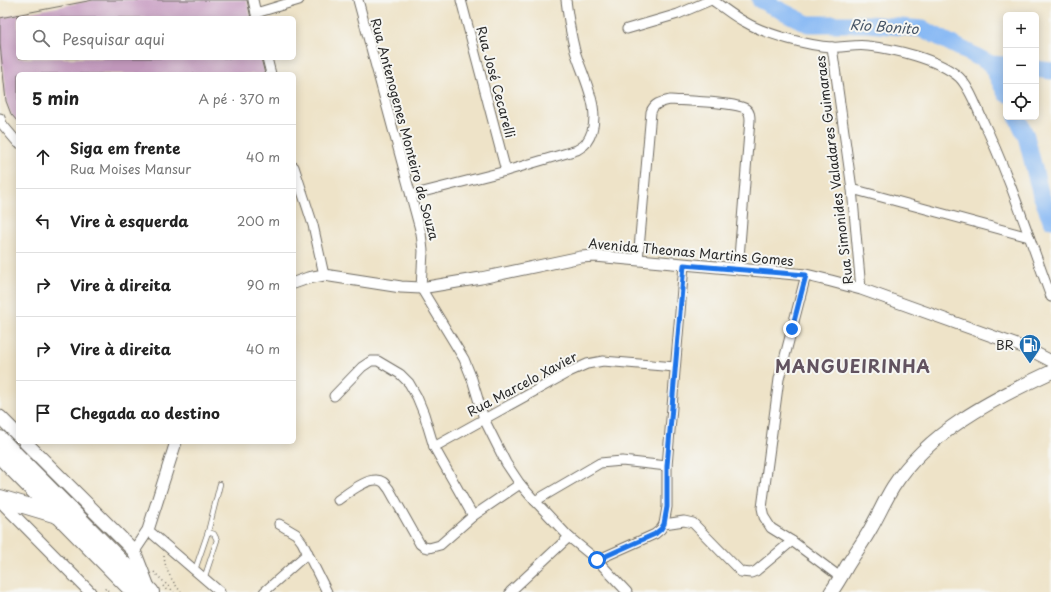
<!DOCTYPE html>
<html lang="pt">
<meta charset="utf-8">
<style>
:root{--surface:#fff;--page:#f2f2f2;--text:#222;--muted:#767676;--line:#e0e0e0}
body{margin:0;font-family:"Playpen Sans",sans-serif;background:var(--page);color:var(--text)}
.controls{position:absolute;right:12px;top:12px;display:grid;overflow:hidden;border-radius:6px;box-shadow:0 2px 10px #0003}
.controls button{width:36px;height:36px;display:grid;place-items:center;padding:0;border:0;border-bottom:1px solid var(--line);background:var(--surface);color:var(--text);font:20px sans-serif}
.stop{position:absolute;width:12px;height:12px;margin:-9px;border:3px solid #1a73e8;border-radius:50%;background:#fff}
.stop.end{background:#1a73e8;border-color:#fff;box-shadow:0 1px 4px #0008}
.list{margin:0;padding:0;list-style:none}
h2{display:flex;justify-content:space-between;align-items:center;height:52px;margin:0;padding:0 16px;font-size:17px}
h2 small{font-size:13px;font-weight:400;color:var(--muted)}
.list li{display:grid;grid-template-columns:26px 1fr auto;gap:12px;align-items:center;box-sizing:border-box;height:64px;padding:0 16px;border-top:1px solid var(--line)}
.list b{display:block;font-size:15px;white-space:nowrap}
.list p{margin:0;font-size:13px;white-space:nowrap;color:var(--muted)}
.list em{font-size:13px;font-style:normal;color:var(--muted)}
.icon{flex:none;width:22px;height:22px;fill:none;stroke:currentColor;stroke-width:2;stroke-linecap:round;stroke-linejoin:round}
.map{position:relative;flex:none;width:1051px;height:592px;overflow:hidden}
.search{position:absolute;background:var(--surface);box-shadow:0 2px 10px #0003;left:16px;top:16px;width:280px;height:44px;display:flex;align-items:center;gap:10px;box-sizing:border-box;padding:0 14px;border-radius:6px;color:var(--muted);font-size:15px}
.panel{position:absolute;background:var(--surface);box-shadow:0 2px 10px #0003;left:16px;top:72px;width:280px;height:372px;border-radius:6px}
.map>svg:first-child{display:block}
</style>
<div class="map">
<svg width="1051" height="592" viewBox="0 0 1051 592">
<rect width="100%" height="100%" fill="#f6f6f2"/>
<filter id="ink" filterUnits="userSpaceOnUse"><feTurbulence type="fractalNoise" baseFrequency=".025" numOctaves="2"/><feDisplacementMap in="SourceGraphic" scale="8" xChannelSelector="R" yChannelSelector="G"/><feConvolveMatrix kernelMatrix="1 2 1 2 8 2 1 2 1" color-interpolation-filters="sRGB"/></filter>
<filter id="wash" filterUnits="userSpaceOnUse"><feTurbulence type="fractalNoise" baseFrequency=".012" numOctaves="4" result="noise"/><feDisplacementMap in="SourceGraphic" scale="16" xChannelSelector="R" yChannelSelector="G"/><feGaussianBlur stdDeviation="0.9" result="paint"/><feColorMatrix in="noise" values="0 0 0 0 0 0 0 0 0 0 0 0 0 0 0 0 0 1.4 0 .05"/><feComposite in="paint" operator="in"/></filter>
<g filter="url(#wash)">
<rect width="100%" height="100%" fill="#eee3c8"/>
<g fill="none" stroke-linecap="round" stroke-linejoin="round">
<!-- river -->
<g stroke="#88b9f4" stroke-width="17">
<polyline points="760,0 808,24 868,24 923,29 991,64 1006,65"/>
<polyline points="991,64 1006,94"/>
<polyline points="1036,69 1051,71"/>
<polyline points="1017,117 1026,136 1040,192 1051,220"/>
</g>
</g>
<g id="blocks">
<!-- building -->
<polygon fill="#c89dc2" points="93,0 247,0 251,18 18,18 18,14 18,58 261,58 265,74 18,74 18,122 11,114 6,101 0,44 0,18"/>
</g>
</g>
<g filter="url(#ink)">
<use href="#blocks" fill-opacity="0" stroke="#6f6b62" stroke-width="1"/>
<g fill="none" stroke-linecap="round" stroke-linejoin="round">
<!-- service casing -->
<g stroke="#6f6b62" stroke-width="6">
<g id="service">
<polyline points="195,570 208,532 220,484"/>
<polyline points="204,579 217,540 214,534 208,532"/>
</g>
</g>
<!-- minor casing -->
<g stroke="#6f6b62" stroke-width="11">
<g id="minor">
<polyline points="253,0 257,18"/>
<polyline points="358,0 421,233 423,251 421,288 464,359 472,379 484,419 506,463 520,484 535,501 569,537 597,560 627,592"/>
<polyline points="461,0 506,171"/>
<path d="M712 0C723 7 733 16 745 22 765 34 809 46 832 47 844 48 856 44 868 46 895 49 938 59 959 77 970 88 976 106 982 119 1010 177 1029 238 1051 297"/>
<polyline points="256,13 299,0"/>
<polyline points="627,29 678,14 711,0"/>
<polyline points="832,47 852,189 861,289"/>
<polyline points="267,58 271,74"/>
<polyline points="0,118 2,124 18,143"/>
<polyline points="294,167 313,225 324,275"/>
<polyline points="852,189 1029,237"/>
<path d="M411 195 506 171 577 150C580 148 584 146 586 143 606 116 583 78 575 51 571 35 568 17 566 0"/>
<path d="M638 260 651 112C654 103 661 102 670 100 684 101 736 102 746 109 750 112 750 116 750 120L738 270"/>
<polyline points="806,275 779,379 762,508 764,517 771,528 792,541 840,577"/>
<polyline points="334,396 362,367 371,361 378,361 400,374 409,383 417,397 424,414 434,447 473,516"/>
<polyline points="434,447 569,372 587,364 603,361 675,367"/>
<path d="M338 500C348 493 371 474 383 482 385 483 387 487 389 489L420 544 424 547 429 548 440 545 473 516 520 484"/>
<polyline points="535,501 600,463 622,461 667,466"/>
<polyline points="279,524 296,534 302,542 327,592"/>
<polyline points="664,524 684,521 693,523 741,572 751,573 756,571 792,541"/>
<polyline points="148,530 220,592"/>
<polyline points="597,560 655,534 661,529 664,524 667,507 667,466 684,265"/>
<polyline points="264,592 308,553"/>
<polyline points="510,592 569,537"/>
</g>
</g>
<!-- tertiary casing -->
<g stroke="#6f6b62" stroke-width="13">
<g id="tertiary">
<polyline points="294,283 308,278 324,275 401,287 421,288 481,278 581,257 595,256 806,275 831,281 861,289 1028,349 1051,361"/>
<polyline points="0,501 90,592"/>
<polyline points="134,551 148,530 176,442"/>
</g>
</g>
<!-- secondary casing -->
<g stroke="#6f6b62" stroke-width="15">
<g id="secondary">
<polyline points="0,417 18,435"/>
<polyline points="25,442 134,551 148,587"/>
<path d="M831 592C837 584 842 575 847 566 855 553 864 541 871 528 879 514 885 500 893 487 928 432 993 399 1051 372"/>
</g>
</g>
<!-- motorway casing -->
<g stroke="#6f6b62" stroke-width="18">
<g id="motorway">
<polyline points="0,439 151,592"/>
<polyline points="0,456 134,592"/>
<polyline points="0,498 57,515"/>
</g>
</g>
<!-- path -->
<g stroke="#6f6b62" stroke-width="1.5" stroke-dasharray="1 3" stroke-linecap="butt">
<path d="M164 556C165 570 172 581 181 592"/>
<polyline points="154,572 174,592"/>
<polyline points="163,586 168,592"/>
<polyline points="102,592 106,588 109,592"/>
</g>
<!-- service -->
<use href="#service" stroke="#fff" stroke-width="4.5"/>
<!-- minor -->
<use href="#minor" stroke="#fff" stroke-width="9"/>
<!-- tertiary -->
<use href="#tertiary" stroke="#fff" stroke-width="11"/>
<!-- secondary -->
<use href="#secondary" stroke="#fff" stroke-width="13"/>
<!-- motorway -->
<use href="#motorway" stroke="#fff" stroke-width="16"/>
</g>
</g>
<g fill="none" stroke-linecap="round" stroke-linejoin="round" filter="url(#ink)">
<!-- route -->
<polyline stroke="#1a73e8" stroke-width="5" points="597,560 655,534 661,529 664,524 667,507 667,466 684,265 806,275 792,329"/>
</g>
<!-- icons -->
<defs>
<g id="fuel-pin" transform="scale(1.15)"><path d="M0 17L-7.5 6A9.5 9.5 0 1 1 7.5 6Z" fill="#1f6fb2" stroke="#f6f6f2"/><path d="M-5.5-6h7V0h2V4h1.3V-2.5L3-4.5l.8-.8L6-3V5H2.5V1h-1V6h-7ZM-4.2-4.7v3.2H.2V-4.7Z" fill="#fff"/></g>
</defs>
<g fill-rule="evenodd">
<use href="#fuel-pin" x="1030" y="345"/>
</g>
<g text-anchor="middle" stroke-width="4" stroke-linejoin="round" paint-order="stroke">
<!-- street labels -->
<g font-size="13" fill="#2b2b2b" stroke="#f6f6f2">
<text transform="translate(496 82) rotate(75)" y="5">Rua José Cecarelli</text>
<text transform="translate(405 129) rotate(75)" y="5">Rua Antenogenes Monteiro de Souza</text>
<text transform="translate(834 170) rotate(-97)" y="5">Rua Simonides Valadares Guimaraes</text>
<text transform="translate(691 252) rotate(5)" y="5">Avenida Theonas Martins Gomes</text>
<text transform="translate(522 384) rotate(-28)" y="5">Rua Marcelo Xavier</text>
</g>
<!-- poi labels -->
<g font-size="13" fill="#2b2b2b" stroke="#f6f6f2" text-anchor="end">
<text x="1014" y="350">BR</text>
</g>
<!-- water labels -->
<g font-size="14" font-style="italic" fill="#475667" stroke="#f6f6f2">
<text transform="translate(884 27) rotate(4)" y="5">Rio Bonito</text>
</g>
<!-- district labels -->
<g font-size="17" font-weight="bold" letter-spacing="1" fill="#625360" stroke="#f6f6f2">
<text x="853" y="373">MANGUEIRINHA</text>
</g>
</g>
</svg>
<div class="controls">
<button>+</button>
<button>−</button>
<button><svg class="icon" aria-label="locate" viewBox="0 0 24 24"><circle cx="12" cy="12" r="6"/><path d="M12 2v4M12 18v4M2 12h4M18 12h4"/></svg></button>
</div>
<div class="stop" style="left:597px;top:560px"></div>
<div class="stop end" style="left:792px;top:329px"></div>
<div class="search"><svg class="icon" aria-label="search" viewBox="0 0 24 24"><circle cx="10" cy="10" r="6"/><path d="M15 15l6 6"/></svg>Pesquisar aqui</div>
<section class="panel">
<h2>5 min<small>A pé · 370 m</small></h2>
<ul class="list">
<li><svg class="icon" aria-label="ahead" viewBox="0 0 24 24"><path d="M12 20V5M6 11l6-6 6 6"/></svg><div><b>Siga em frente</b><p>Rua Moises Mansur</p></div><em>40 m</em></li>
<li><svg class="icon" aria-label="left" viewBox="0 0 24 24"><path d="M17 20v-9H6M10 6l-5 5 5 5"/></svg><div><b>Vire à esquerda</b></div><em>200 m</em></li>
<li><svg class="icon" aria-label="right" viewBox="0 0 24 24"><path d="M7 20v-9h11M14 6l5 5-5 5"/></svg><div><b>Vire à direita</b></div><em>90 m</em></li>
<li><svg class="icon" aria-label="right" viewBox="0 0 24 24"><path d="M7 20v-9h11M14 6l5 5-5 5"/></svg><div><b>Vire à direita</b></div><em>40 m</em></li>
<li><svg class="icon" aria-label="arrive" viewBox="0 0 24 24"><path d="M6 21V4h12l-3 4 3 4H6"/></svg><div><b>Chegada ao destino</b></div></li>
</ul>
</section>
</div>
